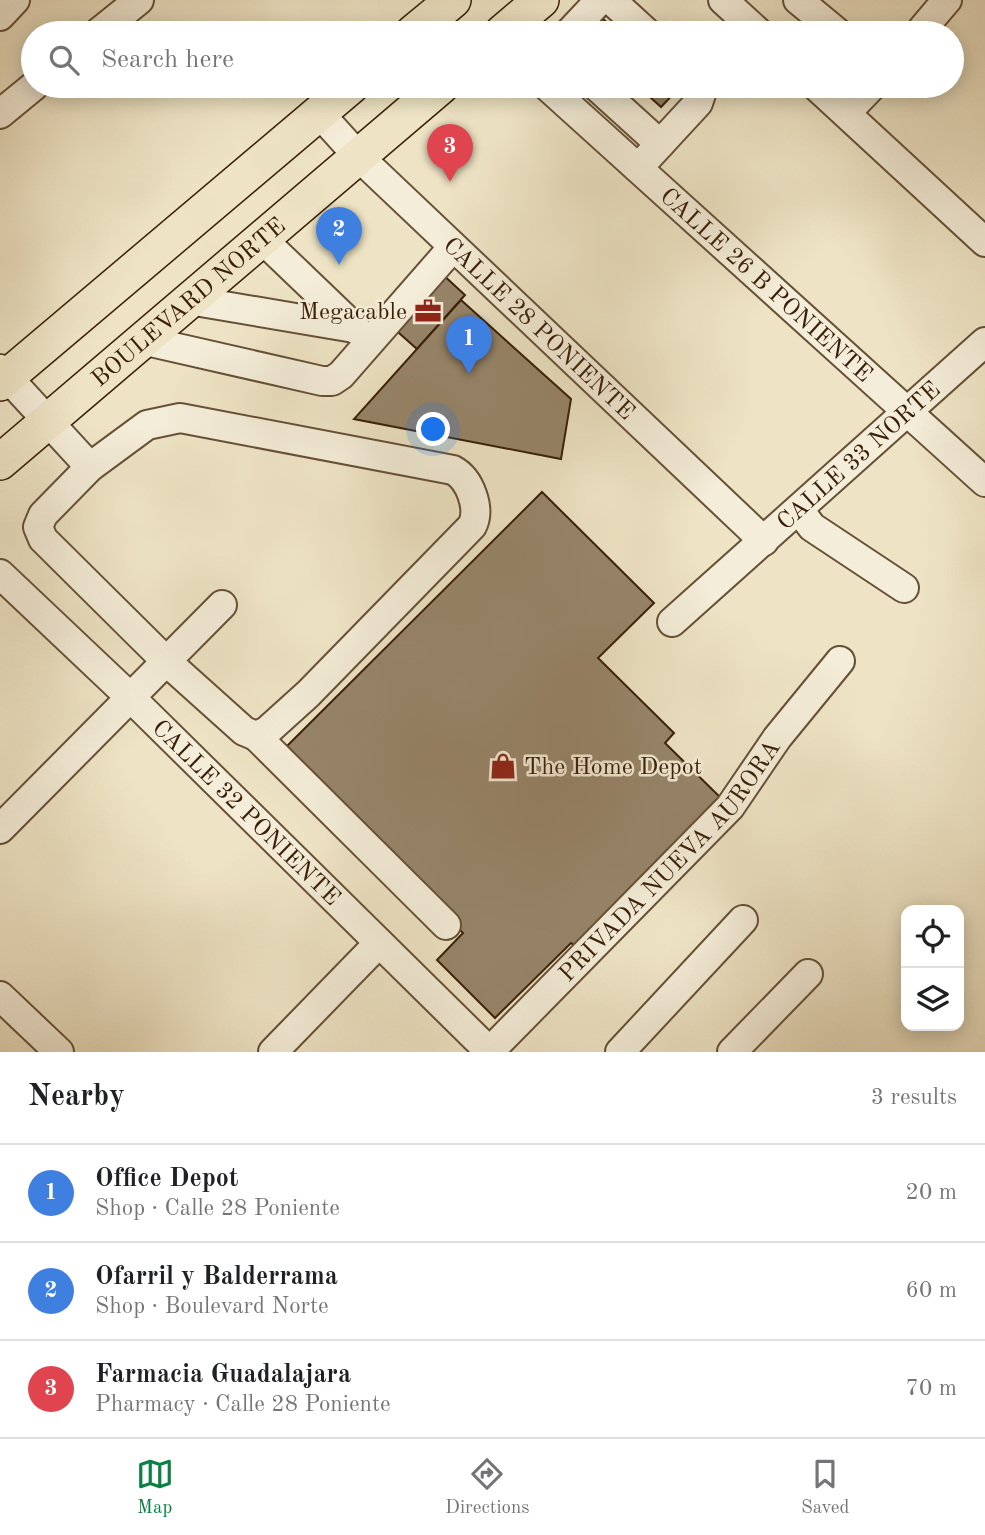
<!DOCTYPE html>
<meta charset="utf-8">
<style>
:root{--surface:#fff;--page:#f2f2f2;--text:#202124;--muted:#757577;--line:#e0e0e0;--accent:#0b8043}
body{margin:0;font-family:"Old Standard TT",serif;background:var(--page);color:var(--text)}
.controls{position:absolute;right:21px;bottom:21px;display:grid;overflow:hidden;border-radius:14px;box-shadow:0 4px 18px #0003}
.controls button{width:63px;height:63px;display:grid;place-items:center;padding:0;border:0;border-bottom:2px solid var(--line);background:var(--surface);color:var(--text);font:35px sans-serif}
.you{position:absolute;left:434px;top:430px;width:24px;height:24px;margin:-18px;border:5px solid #fff;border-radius:50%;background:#1a73e8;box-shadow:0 0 0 10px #1a73e833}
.badge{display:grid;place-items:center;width:46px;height:46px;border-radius:50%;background:var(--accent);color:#fff;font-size:23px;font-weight:700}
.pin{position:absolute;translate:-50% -58px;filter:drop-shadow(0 2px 4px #0008)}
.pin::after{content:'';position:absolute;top:37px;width:24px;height:21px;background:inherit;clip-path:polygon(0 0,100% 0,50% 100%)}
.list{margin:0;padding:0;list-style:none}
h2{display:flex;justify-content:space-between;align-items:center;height:91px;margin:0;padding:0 28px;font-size:30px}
h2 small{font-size:23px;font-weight:400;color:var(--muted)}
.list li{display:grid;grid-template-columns:46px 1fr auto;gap:21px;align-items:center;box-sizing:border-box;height:98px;padding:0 28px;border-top:2px solid var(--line)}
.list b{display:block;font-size:26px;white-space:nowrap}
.list p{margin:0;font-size:23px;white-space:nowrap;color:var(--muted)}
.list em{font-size:23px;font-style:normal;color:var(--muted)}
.icon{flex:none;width:38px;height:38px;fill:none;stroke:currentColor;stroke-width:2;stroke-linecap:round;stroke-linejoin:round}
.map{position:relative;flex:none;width:985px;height:1052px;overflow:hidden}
.search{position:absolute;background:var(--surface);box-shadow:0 4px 18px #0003;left:21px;right:21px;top:21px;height:77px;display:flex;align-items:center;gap:18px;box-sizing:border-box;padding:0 24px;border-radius:38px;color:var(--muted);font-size:26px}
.sheet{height:385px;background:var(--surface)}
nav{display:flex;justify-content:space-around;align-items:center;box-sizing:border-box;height:98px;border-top:2px solid var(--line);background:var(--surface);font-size:19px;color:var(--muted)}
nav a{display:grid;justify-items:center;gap:4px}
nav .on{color:var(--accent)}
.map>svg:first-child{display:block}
</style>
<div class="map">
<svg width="985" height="1052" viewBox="0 0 985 1052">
<rect width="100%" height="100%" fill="#eee4c5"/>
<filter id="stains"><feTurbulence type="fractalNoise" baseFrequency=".00286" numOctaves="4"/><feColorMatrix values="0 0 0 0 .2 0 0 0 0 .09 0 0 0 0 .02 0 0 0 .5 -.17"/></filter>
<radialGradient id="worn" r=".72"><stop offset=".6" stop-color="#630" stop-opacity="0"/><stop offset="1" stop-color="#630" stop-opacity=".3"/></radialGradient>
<!-- building -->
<g fill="#97856a" stroke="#391f07" stroke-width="2">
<polygon points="600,16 618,33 583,33"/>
<polygon points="638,86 675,86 678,89 661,107"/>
<polygon points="440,272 465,295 417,349 391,326"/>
<polygon points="461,300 571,399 561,459 354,419"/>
<polygon points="542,492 654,603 598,658 674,733 665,743 726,803 581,951 571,943 495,1018 437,960 463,933 281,752"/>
</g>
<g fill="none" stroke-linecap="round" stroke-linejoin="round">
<!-- minor casing -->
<g stroke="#665036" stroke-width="32">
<g id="minor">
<polyline points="611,0 647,33"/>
<polyline points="723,0 759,33"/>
<polyline points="798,0 838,33"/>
<polyline points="0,16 15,0"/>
<polyline points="98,33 139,0"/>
<polyline points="569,33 600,0"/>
<polyline points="919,33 947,0"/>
<path id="s1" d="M547 86 985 482"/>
<polyline points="596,86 660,144"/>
<polyline points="816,86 985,242"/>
<path id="s2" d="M319 113 358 156 764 541"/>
<polyline points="846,113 872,86"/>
<polyline points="0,114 34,86"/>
<polyline points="638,168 698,103 702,91 700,86"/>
<polyline points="261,238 357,330"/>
<polyline points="189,300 354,328"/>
<polyline points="142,340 322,381 332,381 341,375 453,247"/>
<polyline points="0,369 90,467"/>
<path d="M180 418 453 470C470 479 481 509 472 526L308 694 267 731 256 736 244 731 166 661 43 539 38 527 43 515 90 467 147 425Z"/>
<polyline points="799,510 812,527 904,588"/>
<path id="s3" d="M0 574 130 697 490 1052"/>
<path id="s4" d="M672 622 985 342"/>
<polyline points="256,736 446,925"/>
<polyline points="0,829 222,605"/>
<polyline points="0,996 59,1052"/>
<path id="s5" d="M490 1051 730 807 777 738 840 661"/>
<polyline points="273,1052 379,943"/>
<polyline points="620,1052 743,920"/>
<polyline points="732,1052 808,974"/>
</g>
</g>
<!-- major casing -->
<g stroke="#391f07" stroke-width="38">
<g id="major">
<polyline points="413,33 453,0"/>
<polyline points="502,33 541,0"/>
<polyline points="0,383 351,86"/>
<path id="s6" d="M0 462 441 86"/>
</g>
</g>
<!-- minor -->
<use href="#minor" stroke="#f4edd9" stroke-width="28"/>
<!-- major -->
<use href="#major" stroke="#eee4c5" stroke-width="35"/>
</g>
<!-- icons -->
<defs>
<g id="office-bare" transform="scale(2.1)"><path d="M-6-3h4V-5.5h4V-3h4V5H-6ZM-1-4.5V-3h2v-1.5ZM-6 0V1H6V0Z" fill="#8f2418" stroke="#f4edd9" stroke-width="2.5" paint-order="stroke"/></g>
<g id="shop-bare" transform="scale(2.1)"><path d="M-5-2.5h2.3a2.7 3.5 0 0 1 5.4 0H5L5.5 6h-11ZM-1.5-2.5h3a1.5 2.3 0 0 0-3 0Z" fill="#8f2418" stroke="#f4edd9" stroke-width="2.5" paint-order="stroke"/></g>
</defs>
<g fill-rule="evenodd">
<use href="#office-bare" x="428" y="311"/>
<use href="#shop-bare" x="503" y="766"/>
</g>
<g text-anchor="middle" stroke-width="5" stroke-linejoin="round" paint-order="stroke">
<!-- street labels -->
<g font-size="24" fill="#391f07" stroke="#f4edd9">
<text dy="8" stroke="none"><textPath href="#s1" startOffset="296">CALLE 26 B PONIENTE</textPath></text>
<text dy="8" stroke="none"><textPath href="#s6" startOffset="247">BOULEVARD NORTE</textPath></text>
<text dy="8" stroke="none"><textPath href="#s2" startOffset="308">CALLE 28 PONIENTE</textPath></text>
<text dy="8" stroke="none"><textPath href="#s4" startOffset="250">CALLE 33 NORTE</textPath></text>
<text dy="8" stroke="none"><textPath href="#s3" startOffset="343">CALLE 32 PONIENTE</textPath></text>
<text dy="8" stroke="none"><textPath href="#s5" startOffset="262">PRIVADA NUEVA AURORA</textPath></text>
</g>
<!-- poi labels -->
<g font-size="24" fill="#391f07" stroke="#f4edd9" text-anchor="end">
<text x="407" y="319">Megacable</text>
<text x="524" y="774" text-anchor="start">The Home Depot</text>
</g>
</g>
<rect width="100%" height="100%" filter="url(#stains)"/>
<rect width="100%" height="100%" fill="url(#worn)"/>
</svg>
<div class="controls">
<button><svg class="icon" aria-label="locate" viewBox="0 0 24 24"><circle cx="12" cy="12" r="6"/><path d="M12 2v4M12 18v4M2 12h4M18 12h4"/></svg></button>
<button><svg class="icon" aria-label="layers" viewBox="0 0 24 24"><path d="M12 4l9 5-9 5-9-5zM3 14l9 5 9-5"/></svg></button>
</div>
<div class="you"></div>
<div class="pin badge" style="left:469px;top:374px;background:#3f7fe0">1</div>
<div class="pin badge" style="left:339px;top:265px;background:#3f7fe0">2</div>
<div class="pin badge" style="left:450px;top:182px;background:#e0444e">3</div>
<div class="search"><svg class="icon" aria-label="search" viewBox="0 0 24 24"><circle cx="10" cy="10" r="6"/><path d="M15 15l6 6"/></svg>Search here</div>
</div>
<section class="sheet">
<h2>Nearby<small>3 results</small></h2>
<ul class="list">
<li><span class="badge" style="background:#3f7fe0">1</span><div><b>Office Depot</b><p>Shop · Calle 28 Poniente</p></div><em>20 m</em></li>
<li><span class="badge" style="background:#3f7fe0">2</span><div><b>Ofarril y Balderrama</b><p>Shop · Boulevard Norte</p></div><em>60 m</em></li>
<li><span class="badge" style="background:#e0444e">3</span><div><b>Farmacia Guadalajara</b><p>Pharmacy · Calle 28 Poniente</p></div><em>70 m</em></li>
</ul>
</section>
<nav>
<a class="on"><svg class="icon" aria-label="map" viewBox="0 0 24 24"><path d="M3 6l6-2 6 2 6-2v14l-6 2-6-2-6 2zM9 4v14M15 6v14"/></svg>Map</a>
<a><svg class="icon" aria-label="directions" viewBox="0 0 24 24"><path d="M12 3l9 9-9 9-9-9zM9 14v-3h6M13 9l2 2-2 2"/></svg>Directions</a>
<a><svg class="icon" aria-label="saved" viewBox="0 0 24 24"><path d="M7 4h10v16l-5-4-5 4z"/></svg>Saved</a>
</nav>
